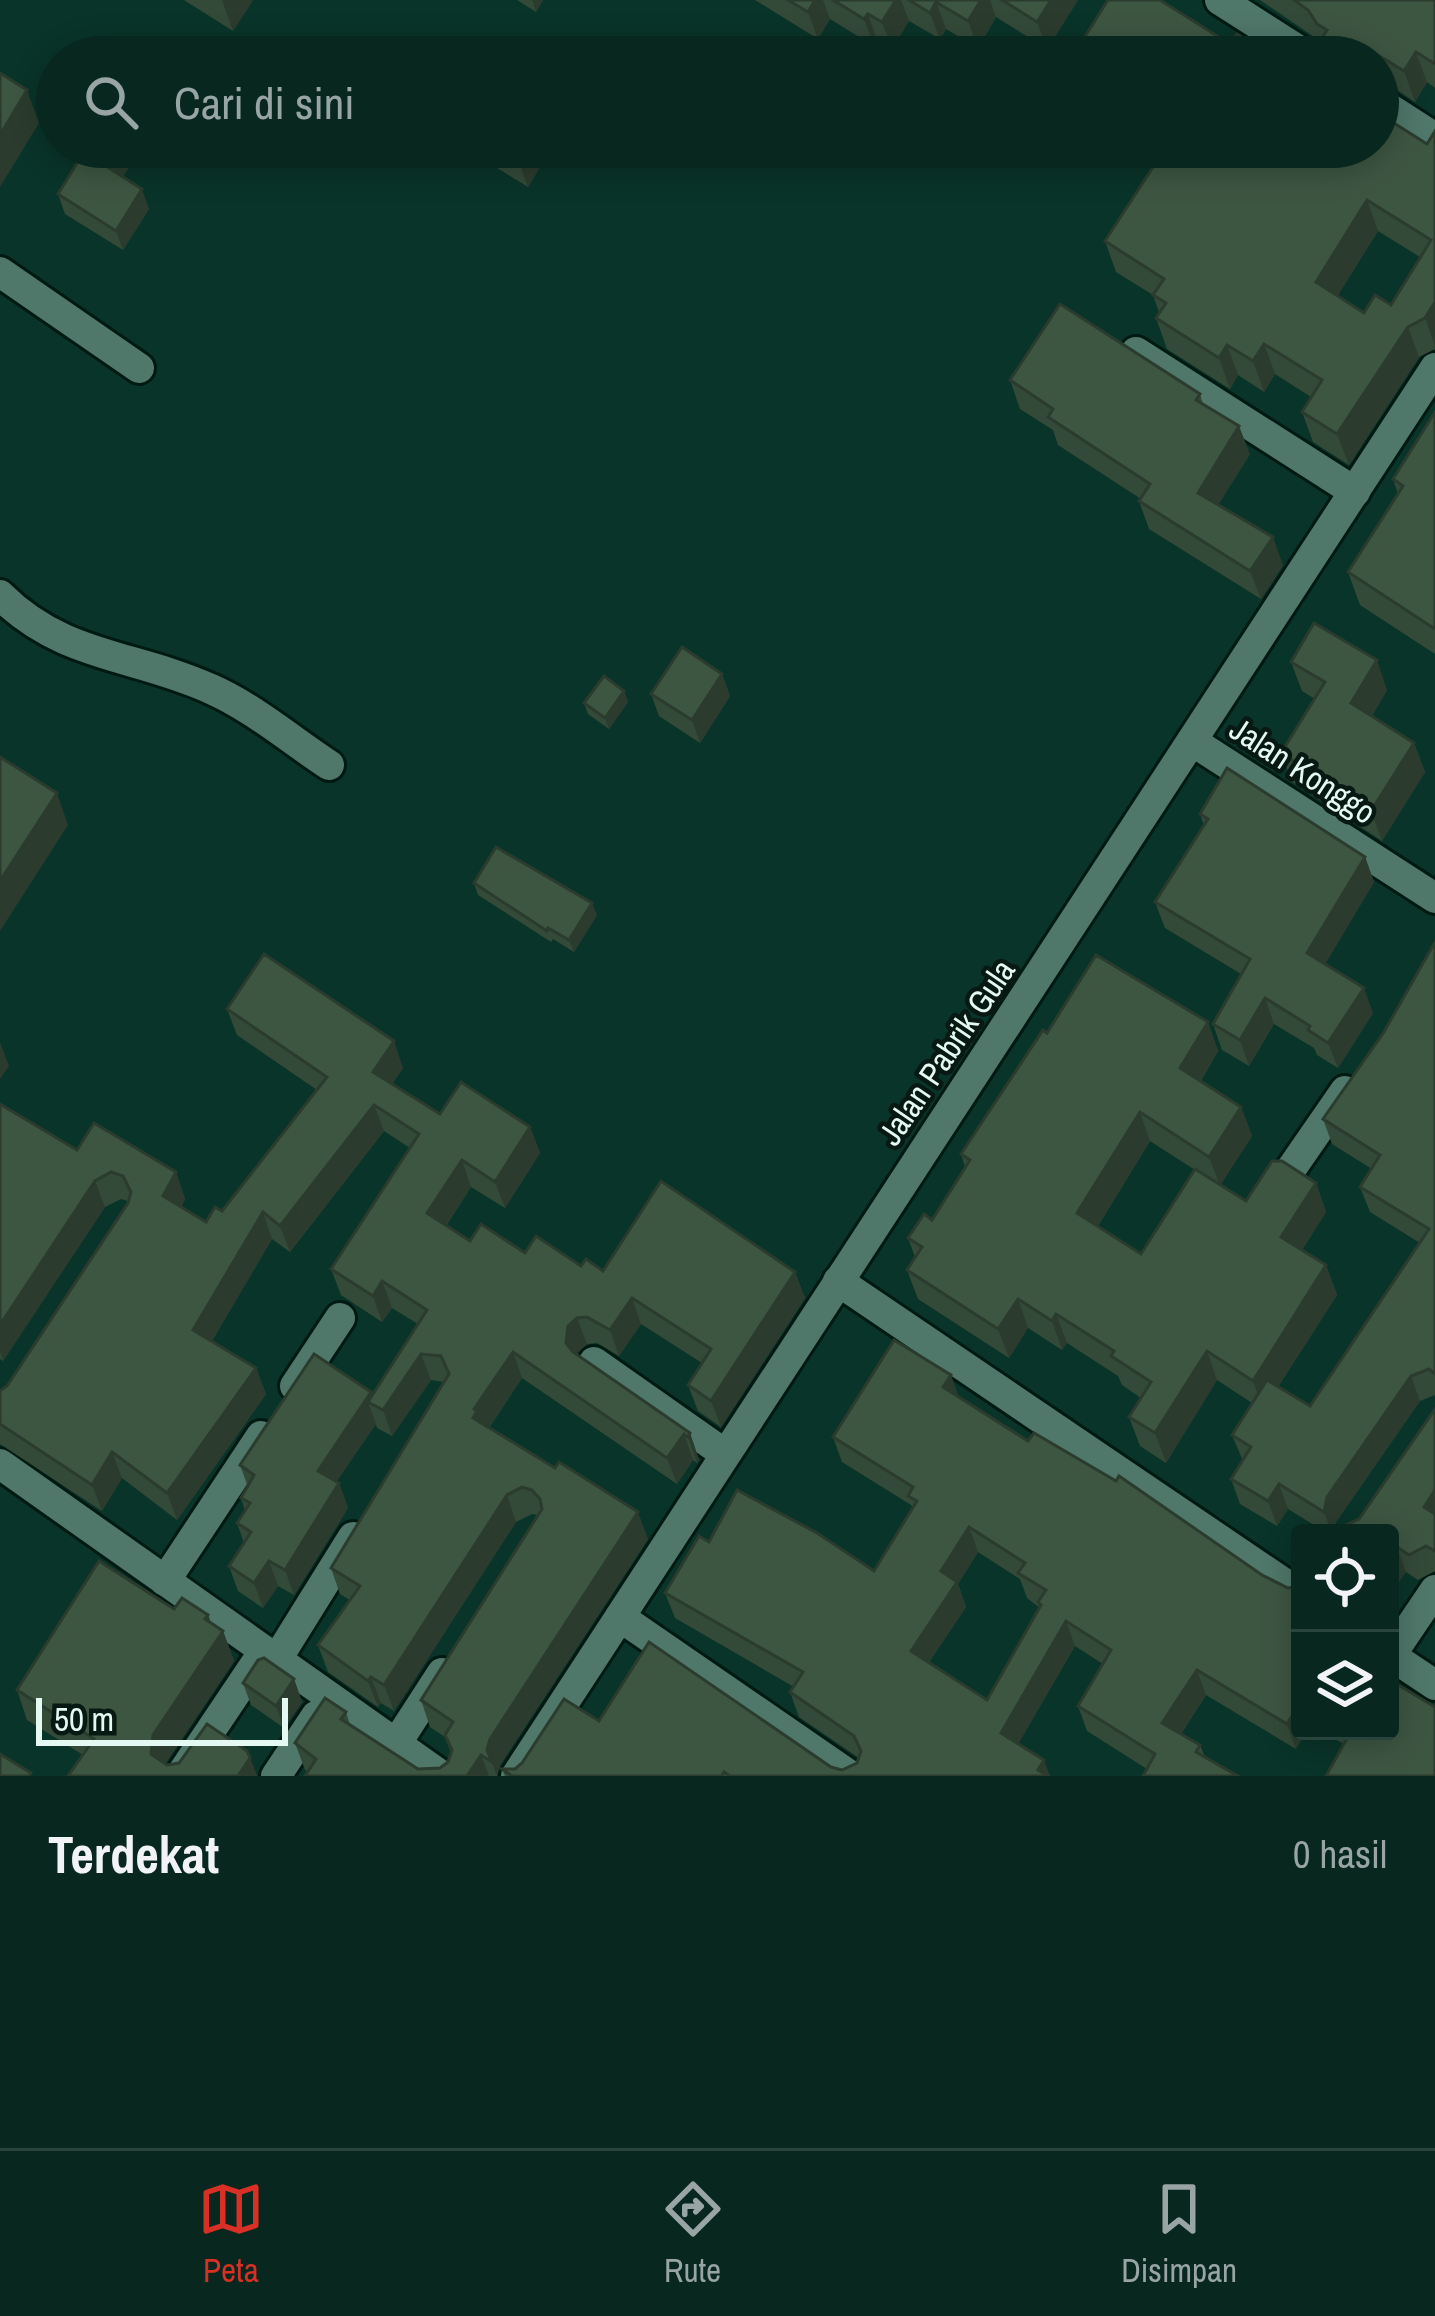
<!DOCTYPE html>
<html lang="id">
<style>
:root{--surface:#07271f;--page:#15332c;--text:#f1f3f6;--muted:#98a5a4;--line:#28443d;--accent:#d93025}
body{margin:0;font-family:"Archivo Narrow",sans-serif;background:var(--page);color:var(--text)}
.controls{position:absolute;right:36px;bottom:36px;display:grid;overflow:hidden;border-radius:12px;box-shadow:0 6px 30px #0003}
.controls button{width:108px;height:108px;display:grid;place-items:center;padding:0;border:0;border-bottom:3px solid var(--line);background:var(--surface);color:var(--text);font:60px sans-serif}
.scale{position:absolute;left:36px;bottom:30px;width:252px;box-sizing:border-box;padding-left:12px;border:6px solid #e3f9f1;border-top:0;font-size:33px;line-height:42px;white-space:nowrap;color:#e3f9f1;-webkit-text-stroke:9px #081813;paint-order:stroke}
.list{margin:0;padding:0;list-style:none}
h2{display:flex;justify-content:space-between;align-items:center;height:156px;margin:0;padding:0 48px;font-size:51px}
h2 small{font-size:39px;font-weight:400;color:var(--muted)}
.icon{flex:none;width:66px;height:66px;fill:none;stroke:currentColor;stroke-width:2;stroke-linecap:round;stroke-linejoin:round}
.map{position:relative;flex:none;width:1435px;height:1776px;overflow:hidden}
.search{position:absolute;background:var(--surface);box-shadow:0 6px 30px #0003;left:36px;right:36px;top:36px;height:132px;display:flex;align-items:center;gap:30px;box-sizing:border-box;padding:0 42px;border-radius:66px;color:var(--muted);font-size:45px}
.sheet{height:372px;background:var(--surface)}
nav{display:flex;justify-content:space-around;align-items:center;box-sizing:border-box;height:168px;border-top:3px solid var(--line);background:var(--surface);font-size:33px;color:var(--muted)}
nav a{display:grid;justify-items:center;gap:6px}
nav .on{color:var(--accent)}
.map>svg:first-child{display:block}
</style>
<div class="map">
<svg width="1435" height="1776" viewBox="0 0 1435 1776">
<rect width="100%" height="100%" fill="#093429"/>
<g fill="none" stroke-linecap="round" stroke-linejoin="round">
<!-- minor casing -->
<g stroke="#001a12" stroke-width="36">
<g id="minor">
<polyline points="1220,0 1309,57"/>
<polyline points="1378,101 1435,138"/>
<polyline points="0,272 139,368"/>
<polyline points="1136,352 1355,492"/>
<path d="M0 595C63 658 134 654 211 689 252 707 291 740 329 765"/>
<polyline points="1192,741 1435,898"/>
<polyline points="1289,1172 1345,1091"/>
<polyline points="838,1281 1300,1594"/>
<polyline points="594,1362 725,1454"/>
<polyline points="295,1386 340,1318"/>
<polyline points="0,1464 442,1776"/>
<polyline points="165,1581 261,1436"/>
<polyline points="620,1617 851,1776"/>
<polyline points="1390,1655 1435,1685"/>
<polyline points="1391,1655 1435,1590"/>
<polyline points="277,1659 353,1537"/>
<polyline points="396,1744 442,1673"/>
<polyline points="180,1776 264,1651"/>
<polyline points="276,1776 316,1716"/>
<polyline points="516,1776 1435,368"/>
</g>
</g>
<!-- minor -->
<use href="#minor" stroke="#4f776a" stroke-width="30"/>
</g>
<!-- wall -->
<g fill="#344a39" fill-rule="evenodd">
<polygon points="184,0 253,0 233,31"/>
<polygon points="517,0 543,0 536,12"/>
<polygon points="755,0 1078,0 1047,49 996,17 978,48 946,29 940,39 909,21 892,49 877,40 874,46 830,19 818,39"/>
<polygon points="1260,0 1435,0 1435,88 1427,82 1415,102 1388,84 1378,84 1378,57 1310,57 1320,41"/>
<path d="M1389 119 1427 144 1435 131V349L1419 357 1349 465 1313 442 1302 412 1311 397 1275 374 1264 392 1238 375 1230 389 1167 349 1156 318 1159 312 1153 295 1116 272 1105 241ZM1378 231 1420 257 1391 305 1364 313 1337 296Z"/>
<polygon points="87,147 141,147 123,177 149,209 123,250 65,214 58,194"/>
<polygon points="487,147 552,147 528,187 494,166"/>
<polygon points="1010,380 1200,394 1203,404 1250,454 1218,505 1283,565 1261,599 1149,529 1139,501 1141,499 1058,445 1053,430 1020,409"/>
<polygon points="1435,412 1435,654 1360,605 1348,572 1398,494 1393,479"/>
<polygon points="1291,662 1387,690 1372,716 1414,743 1425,772 1382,841 1292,782 1281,753 1315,699 1302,691"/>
<polygon points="722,674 730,696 700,743 659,716 651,694"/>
<polygon points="624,691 628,702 609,729 588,714 584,703"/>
<polygon points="1200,814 1365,857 1374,882 1325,964 1373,1013 1338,1068 1317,1055 1314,1048 1274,1024 1249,1066 1222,1050 1213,1024 1241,974 1165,928 1155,902 1204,826"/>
<polygon points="474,883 597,915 574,952 553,939 551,942 478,895"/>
<path d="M1435 942V1395L1420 1401 1336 1522 1334 1533H1327L1288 1509 1277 1526 1240 1504 1231 1479 1243 1461 1232 1435 1252 1403 1217 1380 1166 1463 1140 1446 1129 1417 1141 1398 1122 1385 1118 1376 1067 1343 1062 1350 1028 1328 1009 1358 918 1299 907 1270 915 1257 908 1238 932 1220 965 1167 961 1154 1047 1033 1208 1022 1218 1051 1201 1081 1241 1107 1252 1136 1220 1185 1246 1201 1316 1183 1326 1212 1302 1250 1326 1265 1337 1295 1278 1387 1310 1406 1420 1243 1370 1212 1360 1187 1372 1169 1332 1144 1323 1119 1384 1032ZM1150 1141 1195 1170 1141 1254 1098 1226Z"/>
<polygon points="227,1009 403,1068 392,1084 440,1114 530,1127 540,1153 505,1208 471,1187 446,1226 470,1241 603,1271 795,1272 805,1298 721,1427 698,1411 688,1385 702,1363 641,1324 619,1356 597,1343 587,1344 578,1352 577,1355 690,1433 699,1460 697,1463 693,1460 677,1484 522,1378 489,1428 648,1539 500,1765 497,1776 304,1776 308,1772 305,1770 295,1743 346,1712 350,1725 418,1769 440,1768 448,1762 451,1753 445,1737 430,1727 421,1700 538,1515 532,1514 516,1522 394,1711 381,1703 378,1707 328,1672 318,1645 350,1600 340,1594 331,1568 444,1382 431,1380 392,1436 377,1428 376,1424 336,1481 339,1483 348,1508 294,1595 278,1586 263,1608 238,1591 229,1566 244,1543 237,1523 245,1510 241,1498 248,1487 240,1465 371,1392 372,1395 418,1324 392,1308 382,1322 341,1295 331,1269 410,1148 384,1131 290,1252 272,1239 212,1341 256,1368 266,1394 177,1520 122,1478 102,1511 0,1444 0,1391 7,1386 128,1201 121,1199 105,1207 3,1361 0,1359 0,1104 77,1150 176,1172 185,1199 181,1207 206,1222 222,1211 317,1090 237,1035"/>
<path d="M958 1396 1028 1441 1262 1575 1288 1588 1296 1749 1206 1695 1181 1734 1200 1745 1205 1757 1147 1769 1087 1731 1078 1706 1103 1664 1075 1646 1018 1744 1050 1776H505L502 1769H515L599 1721 842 1770 857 1763 859 1758 799 1717 790 1692 794 1687 675 1618 665 1593 709 1542 874 1571 913 1508 911 1505 842 1462 833 1437ZM978 1552 1020 1579 1027 1598 1040 1608 987 1700 929 1662 966 1607 958 1584Z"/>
<polygon points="1435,1409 1435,1571 1418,1580 1406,1572 1359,1519"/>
<polygon points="99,1561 174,1609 182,1598 208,1615 211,1623 223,1631 234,1661 165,1764 167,1765 179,1763 207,1724 247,1751 257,1776 68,1776 83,1755 27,1720 17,1690"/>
<polygon points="294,1679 302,1702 284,1728 251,1705 243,1683"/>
<polygon points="1321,1731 1390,1731 1344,1744"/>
</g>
<!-- shaded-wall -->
<g fill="#2b3c2e">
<polygon points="222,0 253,0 233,31"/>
<polygon points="532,0 543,0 536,12"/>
<polygon points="815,0 823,0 830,19 818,39 808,12"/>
<polygon points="896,0 901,0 909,21 892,49 882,22"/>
<polygon points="981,0 990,0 996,17 978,48 968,21"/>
<polygon points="1051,0 1078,0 1047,49 1037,22"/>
<polygon points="936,2 946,29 940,39 930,13"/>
<polygon points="868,14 877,40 874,46 864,19"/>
<polygon points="1416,52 1427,82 1415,102 1404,71"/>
<polygon points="27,90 39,123 0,187 0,135"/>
<polygon points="122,147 141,147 116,188 109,168"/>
<polygon points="531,147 552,147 528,187 520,165"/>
<polygon points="142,189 149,209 123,250 116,231"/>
<polygon points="1367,200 1378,231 1327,313 1316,282"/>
<polygon points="1435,302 1435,346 1425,318"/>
<polygon points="1408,327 1419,357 1349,465 1337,434"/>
<polygon points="1264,344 1275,374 1264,392 1253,361"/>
<polygon points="1227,345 1238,375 1230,389 1219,358"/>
<polygon points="1239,426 1250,454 1208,521 1198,493"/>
<polygon points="1273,537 1283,565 1261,599 1250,571"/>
<polygon points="1377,660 1387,690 1362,732 1351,703"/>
<polygon points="722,674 730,696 700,743 692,720"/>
<polygon points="624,691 628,702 609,729 605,718"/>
<polygon points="1414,743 1425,772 1382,841 1371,811"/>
<polygon points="57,793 68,825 0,931 0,881"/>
<polygon points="1365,857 1374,882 1317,978 1307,953"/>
<polygon points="592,903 597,915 574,952 569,940"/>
<polygon points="1364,988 1373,1013 1338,1068 1328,1043"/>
<polygon points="1265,998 1274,1024 1249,1066 1240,1040"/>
<polygon points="1208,1022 1218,1051 1191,1097 1180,1068"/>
<polygon points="394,1041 403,1068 382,1098 373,1072"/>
<polygon points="0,1042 9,1066 0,1079"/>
<polygon points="374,1105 384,1131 290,1252 280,1226"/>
<polygon points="1241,1107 1252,1136 1220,1186 1209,1157"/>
<polygon points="1140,1112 1150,1141 1088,1242 1077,1213"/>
<polygon points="530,1127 540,1153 505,1208 495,1182"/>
<polygon points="462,1160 471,1187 436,1240 427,1213"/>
<polygon points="176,1172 185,1199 172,1222 163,1196"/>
<polygon points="95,1181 105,1207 3,1361 0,1352 0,1325"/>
<polygon points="1316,1183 1326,1212 1292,1266 1281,1237"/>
<polygon points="263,1212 272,1239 203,1356 193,1330"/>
<polygon points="1326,1265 1337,1295 1263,1410 1253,1381"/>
<polygon points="795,1272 805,1298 721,1427 711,1401"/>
<polygon points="382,1281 392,1308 382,1322 373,1296"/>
<polygon points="632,1298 641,1324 619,1356 610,1330"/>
<polygon points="1018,1299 1028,1328 1009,1358 998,1329"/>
<polygon points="1056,1314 1067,1343 1062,1350 1052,1321"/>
<polygon points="577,1318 587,1344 578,1352 576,1369 566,1343 568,1326"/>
<polygon points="1207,1351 1217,1380 1166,1463 1155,1433"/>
<polygon points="513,1352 522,1378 485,1433 473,1418 474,1409"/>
<polygon points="421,1354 431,1380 392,1436 383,1410"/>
<polygon points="256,1368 266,1394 177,1520 167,1493"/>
<polygon points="951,1375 960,1400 943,1387"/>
<polygon points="1411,1376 1420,1401 1336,1522 1334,1533 1332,1533 1324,1512 1327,1497"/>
<polygon points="371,1392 376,1406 368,1402 376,1424 327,1496 318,1471"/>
<polygon points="690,1433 699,1460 697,1463 688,1437"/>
<polygon points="684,1434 693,1460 677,1484 667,1458"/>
<polygon points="112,1452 122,1478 102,1511 92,1485"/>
<polygon points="339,1483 348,1508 294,1595 285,1570"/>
<polygon points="1279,1484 1288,1509 1277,1526 1268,1501"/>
<polygon points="1435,1490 1435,1529 1424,1507"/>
<polygon points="507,1495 516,1522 394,1711 384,1685"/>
<polygon points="638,1512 648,1539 500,1765 497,1776 487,1750 490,1739"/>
<polygon points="969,1527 978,1552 958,1584 966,1607 920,1676 911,1651 941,1571"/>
<polygon points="1397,1547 1406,1572 1390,1596 1390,1557"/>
<polygon points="269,1561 278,1586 263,1608 254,1583"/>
<polygon points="208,1615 217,1640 223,1631 234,1661 164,1765 151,1754 153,1735"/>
<polygon points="1066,1621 1075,1646 1010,1758 1001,1733"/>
<polygon points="1197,1670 1206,1695 1171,1748 1162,1723"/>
<polygon points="371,1677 381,1703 378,1707 368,1681"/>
<polygon points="294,1679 302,1702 284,1728 276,1706"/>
<polygon points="1300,1703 1300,1731 1307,1731 1296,1749 1287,1724"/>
<polygon points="481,1755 489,1776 467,1776"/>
<polygon points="250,1758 257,1776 238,1776"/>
<polygon points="1044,1760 1050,1776 1040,1776 1038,1770"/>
</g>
<!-- building -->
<g fill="#3d5642" stroke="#2b3c2e" stroke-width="3" fill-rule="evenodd">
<polygon points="788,0 815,0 808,12"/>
<polygon points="833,0 896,0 882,22 868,14 864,19"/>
<polygon points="909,0 981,0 968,21 936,2 930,13"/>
<polygon points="1002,0 1051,0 1037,22"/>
<polygon points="1108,0 1160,0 1230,44 1237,34 1273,57 1072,57"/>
<polygon points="1294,0 1435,0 1435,64 1416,52 1404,71 1376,54 1357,54 1355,57 1310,57 1327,30 1317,24 1308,10"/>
<polygon points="0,73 27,90 0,135"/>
<path d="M1378 101 1383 104 1378 113 1427 144 1435 131V302L1425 318 1408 327 1337 434 1302 412 1322 380 1264 344 1253 361 1227 345 1219 358 1156 318 1166 303 1153 295 1164 279 1105 241 1166 147H1378ZM1367 200 1431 240 1391 305 1375 295 1364 313 1316 282Z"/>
<polygon points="87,147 122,147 109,168 142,189 116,231 58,194"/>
<polygon points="491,147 531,147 520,165"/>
<polygon points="1060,304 1200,394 1196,400 1239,426 1198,493 1273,537 1250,571 1139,501 1150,484 1048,417 1053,409 1010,380"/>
<polygon points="1435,412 1435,629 1348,572 1403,486 1393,479"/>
<polygon points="1314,623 1377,660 1351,703 1414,743 1371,811 1281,753 1325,682 1291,662"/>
<polygon points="682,647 722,674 692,720 651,694"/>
<polygon points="604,676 624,691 605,718 584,703"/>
<polygon points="0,757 57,793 0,881"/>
<polygon points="1227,768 1365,857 1307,953 1364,988 1328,1043 1308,1030 1310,1026 1265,998 1240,1040 1213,1024 1250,959 1155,902 1208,819 1200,814"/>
<polygon points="496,847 592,903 569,940 548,928 547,931 474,883"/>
<polygon points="1435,942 1435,1374 1429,1369 1411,1376 1327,1497 1324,1512 1279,1484 1268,1501 1231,1479 1251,1447 1232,1435 1267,1380 1310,1406 1429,1229 1360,1187 1380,1155 1323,1119 1384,1032"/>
<polygon points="264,954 394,1041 373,1072 440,1114 461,1082 530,1127 495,1182 462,1160 427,1213 470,1241 481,1224 525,1253 536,1236 581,1266 586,1259 603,1271 661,1181 795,1272 711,1401 688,1385 711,1349 632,1298 610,1330 587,1317 577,1318 568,1326 566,1343 573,1352 690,1433 688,1437 684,1434 667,1458 513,1352 474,1409 477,1411 473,1418 555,1468 559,1462 638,1512 490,1739 487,1750 492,1762 481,1755 467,1776 305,1776 316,1759 295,1743 325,1698 346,1712 341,1719 418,1769 440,1768 448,1762 452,1750 445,1735 453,1722 421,1700 542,1509 540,1499 532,1490 522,1487 507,1495 384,1685 371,1677 368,1681 318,1645 360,1586 331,1568 449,1374 441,1356 421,1354 383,1410 368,1402 427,1310 382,1281 373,1296 331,1269 419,1134 374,1105 280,1226 263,1212 193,1330 256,1368 167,1493 112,1452 92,1485 0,1424 0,1391 7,1386 128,1203 131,1192 123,1176 111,1172 95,1181 0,1325 0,1104 77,1150 94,1123 176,1172 163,1196 206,1222 215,1207 222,1211 327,1077 227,1009"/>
<polygon points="1096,955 1208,1022 1180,1068 1241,1107 1209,1157 1140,1112 1077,1213 1141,1254 1195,1169 1246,1201 1272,1161 1282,1161 1316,1183 1281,1237 1326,1265 1253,1381 1207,1351 1155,1433 1129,1417 1151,1382 1111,1356 1114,1351 1056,1314 1052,1321 1018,1299 998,1329 907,1270 922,1247 908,1238 924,1214 932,1220 970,1160 961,1154 1043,1030 1047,1033"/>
<path d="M894 1340 951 1375 943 1387 1028 1441 1034 1433 1116 1481 1119 1476 1262 1575 1288 1588 1300 1586V1703L1287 1724 1197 1670 1162 1723 1200 1745 1196 1752 1238 1776H1143L1155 1754 1078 1706 1111 1650 1066 1621 1001 1733 1044 1760 1038 1770 1048 1776H730L724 1772 722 1776H512L502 1769H515L522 1763 564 1699 599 1721 649 1642 831 1767 842 1770 857 1763 861 1751 854 1736 790 1692 803 1672 665 1593 699 1536 709 1542 737 1490 817 1533 874 1571 917 1501 908 1496 913 1487 833 1437ZM969 1527 1025 1563 1018 1573 1046 1590 1038 1602 1041 1605 987 1700 911 1651 957 1582 941 1571Z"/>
<polygon points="314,1354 371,1392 318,1471 339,1483 285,1570 269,1561 254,1583 229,1566 251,1532 237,1523 250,1503 241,1498 254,1475 240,1465"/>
<polygon points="1435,1409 1435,1490 1424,1507 1435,1514 1435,1551 1426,1546 1409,1555 1397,1547 1390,1557 1390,1533 1337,1533 1341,1527 1359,1519"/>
<polygon points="99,1561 174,1609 182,1598 208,1615 205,1619 223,1631 153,1735 151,1754 167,1765 179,1763 207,1724 247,1751 250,1758 238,1776 68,1776 94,1739 17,1690"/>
<polygon points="264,1658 294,1679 276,1706 243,1683 258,1660"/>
<polygon points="1390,1680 1435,1707 1435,1776 1326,1776 1351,1731 1390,1731"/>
<polygon points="0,1754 31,1773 29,1776 0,1776"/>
</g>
<g text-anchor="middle" stroke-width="9" stroke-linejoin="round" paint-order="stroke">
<!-- street labels -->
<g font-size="33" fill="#e3f9f1" stroke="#081813">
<text transform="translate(1303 770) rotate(33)" y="12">Jalan Konggo</text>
<text transform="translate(946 1052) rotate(-56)" y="12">Jalan Pabrik Gula</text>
</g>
</g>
</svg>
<div class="controls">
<button><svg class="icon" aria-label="locate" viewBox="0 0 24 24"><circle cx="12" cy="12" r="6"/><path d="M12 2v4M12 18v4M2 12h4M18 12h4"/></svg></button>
<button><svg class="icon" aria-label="layers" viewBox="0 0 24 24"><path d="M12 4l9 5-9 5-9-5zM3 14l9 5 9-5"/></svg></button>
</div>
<div class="scale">50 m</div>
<div class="search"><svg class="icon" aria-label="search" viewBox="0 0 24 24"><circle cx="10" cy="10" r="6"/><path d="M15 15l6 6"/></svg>Cari di sini</div>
</div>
<section class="sheet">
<h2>Terdekat<small>0 hasil</small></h2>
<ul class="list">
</ul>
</section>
<nav>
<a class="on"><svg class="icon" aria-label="map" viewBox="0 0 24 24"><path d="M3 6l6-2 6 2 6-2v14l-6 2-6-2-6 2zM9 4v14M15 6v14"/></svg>Peta</a>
<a><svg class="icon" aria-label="directions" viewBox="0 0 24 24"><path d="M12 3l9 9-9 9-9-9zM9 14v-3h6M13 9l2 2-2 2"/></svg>Rute</a>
<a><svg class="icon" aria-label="saved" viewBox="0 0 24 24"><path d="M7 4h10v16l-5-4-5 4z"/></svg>Disimpan</a>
</nav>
